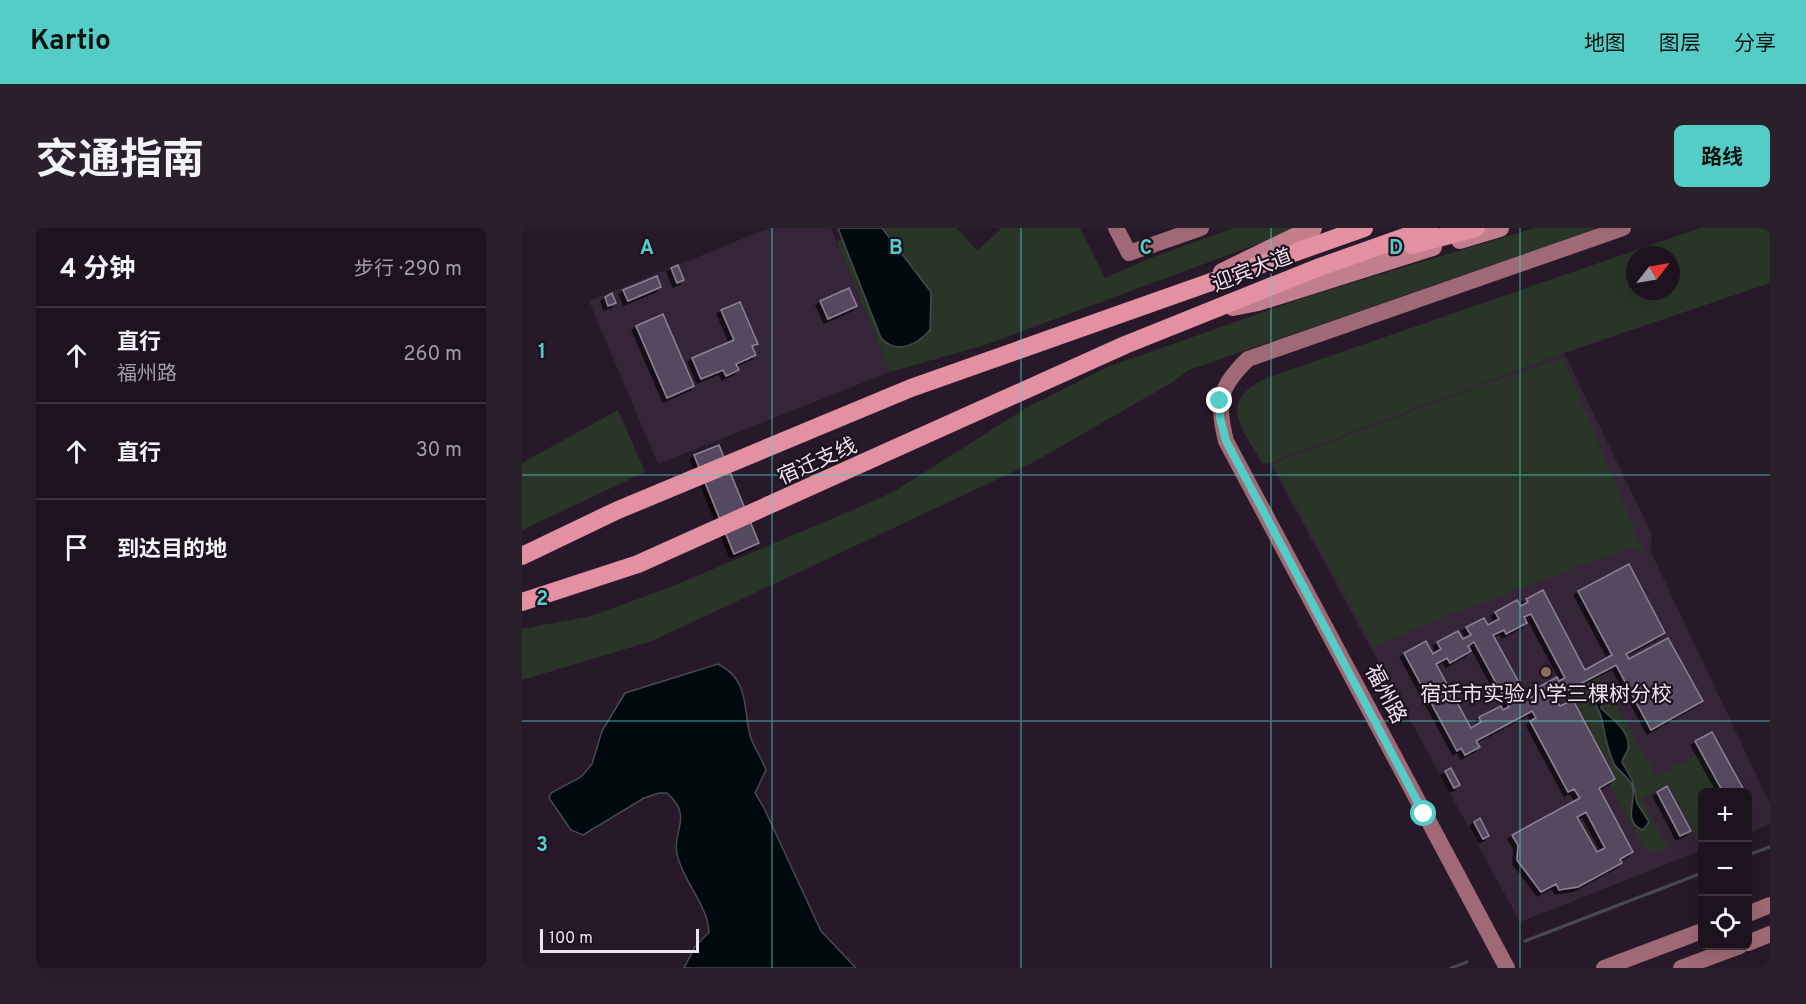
<!DOCTYPE html>
<html lang="zh">
<meta charset="utf-8">
<style>
:root{--surface:#1d131f;--page:#2a202c;--text:#f1f3f6;--muted:#a09ea4;--line:#3b323d;--accent:#54cdc7}
body{margin:0;font-family:Overpass,"Noto Sans SC",sans-serif;background:var(--page);color:var(--text)}
.controls{position:absolute;right:18px;bottom:18px;display:grid;overflow:hidden;border-radius:9px;box-shadow:0 6px 24px #0002}
.controls button{width:54px;height:54px;display:grid;place-items:center;padding:0;border:0;border-bottom:2px solid var(--line);background:var(--surface);color:var(--text);font:30px sans-serif}
.compass{position:absolute;left:1104px;top:18px;width:54px;height:54px;border-radius:50%;background:var(--surface);box-shadow:0 6px 24px #0002;rotate:59deg}
.scale{position:absolute;left:18px;bottom:15px;width:159px;box-sizing:border-box;padding-left:6px;border:3px solid #ece3ed;border-top:0;font-size:16px;line-height:21px;white-space:nowrap;color:#ece3ed;-webkit-text-stroke:4px #1d101f;paint-order:stroke}
.stop{position:absolute;width:18px;height:18px;margin:-14px;border:4px solid #54cdc7;border-radius:50%;background:#fff}
.stop.end{background:#54cdc7;border-color:#fff;box-shadow:0 2px 6px #0008}
.list{margin:0;padding:0;list-style:none}
h2{display:flex;justify-content:space-between;align-items:center;height:78px;margin:0;padding:0 24px;font-size:26px}
h2 small{font-size:20px;font-weight:400;color:var(--muted)}
.list li{display:grid;grid-template-columns:39px 1fr auto;gap:18px;align-items:center;box-sizing:border-box;height:96px;padding:0 24px;border-top:2px solid var(--line)}
.list b{display:block;font-size:22px;white-space:nowrap}
.list p{margin:0;font-size:20px;white-space:nowrap;color:var(--muted)}
.list em{font-size:20px;font-style:normal;color:var(--muted)}
.icon{flex:none;width:33px;height:33px;fill:none;stroke:currentColor;stroke-width:2;stroke-linecap:round;stroke-linejoin:round}
.map{position:relative;flex:none;width:1248px;height:740px;overflow:hidden;border-radius:9px}
header{display:flex;align-items:center;gap:36px;box-sizing:border-box;height:84px;padding:0 30px;background:var(--accent);color:#111}
header strong{font-size:28px}
nav{display:flex;gap:33px;margin-inline-start:auto;font-size:21px}
.intro{display:flex;align-items:center;justify-content:space-between;box-sizing:border-box;height:144px;padding:0 36px}
h1{margin:0;font-size:42px}
.button{padding:15px 27px;border-radius:9px;background:var(--accent);color:#111;font-size:21px;font-weight:700}
main{display:flex;gap:36px;padding:0 36px}
aside{flex:1;background:var(--surface);border-radius:9px;box-shadow:0 6px 24px #0002}
.map>svg:first-child{display:block}
</style>
<header>
<strong>Kartio</strong>
<nav><a>地图</a><a>图层</a><a>分享</a></nav>
</header>
<div class="intro"><h1>交通指南</h1><a class="button">路线</a></div>
<main>
<aside>
<h2>4 分钟<small>步行 · 290 m</small></h2>
<ul class="list">
<li><svg class="icon" aria-label="ahead" viewBox="0 0 24 24"><path d="M12 20V5M6 11l6-6 6 6"/></svg><div><b>直行</b><p>福州路</p></div><em>260 m</em></li>
<li><svg class="icon" aria-label="ahead" viewBox="0 0 24 24"><path d="M12 20V5M6 11l6-6 6 6"/></svg><div><b>直行</b></div><em>30 m</em></li>
<li><svg class="icon" aria-label="arrive" viewBox="0 0 24 24"><path d="M6 21V4h12l-3 4 3 4H6"/></svg><div><b>到达目的地</b></div></li>
</ul>
</aside>
<div class="map">
<svg width="1248" height="740" viewBox="0 0 1248 740">
<defs>
<filter id="shadow"><feDropShadow dx="-4" dy="4" stdDeviation="0" flood-color="#0009"/></filter>
</defs>
<rect width="100%" height="100%" fill="#271929"/>
<!-- built -->
<g fill="#362438">
<polygon points="247,0 309,0 368,144 136,236 67,73"/>
<polygon points="1042,125 1130,306 1129,324 1248,576 1248,596 1226,605 1226,564 1180,564 1180,622 998,694 748,235"/>
</g>
<!-- green -->
<g fill="#293627" fill-rule="evenodd">
<polygon points="334,0 435,0 455,23 480,0 558,0 583,50 631,29 712,0 779,0 463,117 368,144 315,14"/>
<polygon points="1012,0 1076,0 667,142 649,155 510,235 130,413 0,452 0,401 69,388 146,360 345,276 373,263 504,180 586,139 790,67"/>
<path d="M1178 0H1248V55L1042 125 748 235 741 236C719 199 694 172 747 149ZM1113 27H1149V63H1113Z"/>
<polygon points="1041,130 1123,326 1110,321 1102,322 917,391 852,419 751,236 955,159"/>
<polygon points="96,182 123,244 0,302 0,235"/>
<polygon points="1075,449 1080,453 1135,549 1177,525 1199,564 1180,564 1180,608 1175,610 1146,556 1120,571 1146,620 1131,625 1123,621 1087,555 1095,551 1048,463"/>
</g>
<!-- water -->
<g fill="#000a0c" stroke="#474b50" stroke-width="1.5">
<path d="M316 0H360L409 64 408 102C395 117 375 127 359 110Z"/>
<path d="M196 436C228 452 221 481 228 507 231 519 240 530 244 542L233 565 242 580 299 703 334 740H162L173 719 187 704C185 676 163 656 156 630 148 603 173 590 145 565H137L122 570 61 607 49 602 27 570 29 565 59 549 70 536 80 503 103 465Z"/>
<path d="M1069 455 1081 466 1079 480C1089 491 1109 502 1106 521 1105 526 1101 528 1100 534L1110 552 1115 575 1127 594 1121 602C1099 594 1116 571 1110 557 1106 548 1097 544 1092 536 1085 521 1083 507 1080 492 1078 480 1068 470 1064 458Z"/>
</g>
<g fill="none" stroke-linecap="round" stroke-linejoin="round">
<!-- stream -->
<g stroke="#474b50" stroke-width="3">
<polyline points="1226,627 1248,619"/>
<polyline points="1003,713 1180,645"/>
<polyline points="929,740 945,734"/>
</g>
</g>
<!-- building -->
<g fill="#544a5e" stroke="#8d8297" stroke-width="1.5" fill-rule="evenodd" filter="url(#shadow)">
<polygon points="156,37 162,52 155,55 149,40"/>
<polygon points="135,48 139,59 106,73 101,62"/>
<polygon points="327,60 335,78 306,91 298,73"/>
<polygon points="90,65 94,75 86,78 83,69"/>
<polygon points="218,74 236,116 230,118 234,127 214,136 217,142 204,148 201,142 179,151 170,130 212,112 199,82"/>
<polygon points="141,86 172,158 145,170 114,98"/>
<polygon points="197,217 237,315 212,326 172,227"/>
<path d="M1107 336 1143 405 1104 426 1107 431 1146 410 1181 473 1129 502 1094 437 1033 469 1038 478 1051 472 1093 551 1077 560 1111 624 1098 631 1100 635 1056 659 1037 662 1034 656 1019 664 995 632 996 617 990 607 1058 570 1052 561 1046 564 1008 493 1014 490 1010 483 954 513 958 519 943 527 939 520 935 523 882 425 904 413 911 426 919 421 915 414 936 403 941 411 949 407 944 399 962 390 966 397 977 391 973 384 995 372 999 378 1006 374 1004 371 1021 362 1063 442 1090 427 1056 363ZM1009 386 1043 450 1037 453 1035 449 1013 461 1016 466 1006 471 971 407 982 402 984 406 1005 395 1002 389ZM952 414 987 479 981 482 979 478 957 489 959 494 949 500 914 436 925 430 928 435 949 423 946 418ZM1064 584 1083 620 1075 624 1055 589Z"/>
<polygon points="1190,504 1223,564 1201,564 1173,513"/>
<polygon points="929,540 938,557 932,560 923,543"/>
<polygon points="1145,558 1169,603 1158,608 1135,564"/>
<polygon points="958,590 967,608 961,611 952,594"/>
</g>
<g fill="none" stroke-linecap="round" stroke-linejoin="round">
<!-- secondary -->
<g stroke="#9f6a75" stroke-width="16">
<polyline points="594,0 607,25 679,0"/>
<polyline points="1226,686 1248,677"/>
<polyline points="1226,715 1248,706"/>
<path d="M985 740 704 213C694 174 697 159 726 131L1101 0"/>
<polyline points="1082,740 1180,703"/>
<polyline points="1159,740 1218,718"/>
</g>
<!-- primary -->
<g stroke="#c37e8d" stroke-width="18">
<polyline points="938,12 978,0"/>
<polyline points="700,44 791,0"/>
<polyline points="711,79 736,74 911,19"/>
</g>
<!-- highway -->
<g stroke="#e390a3" stroke-width="18">
<polyline points="890,17 954,0"/>
<polyline points="0,328 96,282 389,160 842,0"/>
<polyline points="0,374 116,336 603,117 795,40 908,0"/>
</g>
</g>
<g fill="none" stroke-linecap="round" stroke-linejoin="round">
<!-- route -->
<polyline stroke="#54cdc7" stroke-width="8" points="698,173 698,190 704,213 902,586"/>
</g>
<!-- grid -->
<path fill="none" stroke="#54cdc7" stroke-width="1.5" stroke-opacity="0.55" d="M250 0V740M499 0V740M749 0V740M998 0V740M0 247H1248M0 493H1248"/>
<!-- markers -->
<circle fill="#8d6e63" stroke="#1d101f" stroke-width="2" cx="1024" cy="444" r="6"/>
<g text-anchor="middle" stroke-width="4.5" stroke-linejoin="round" paint-order="stroke">
<!-- street labels -->
<g font-size="21" fill="#ece3ed" stroke="#1d101f">
<text transform="translate(730 42) rotate(-21)" y="7">迎宾大道</text>
<text transform="translate(295 233) rotate(-24)" y="7">宿迁支线</text>
<text transform="translate(864 466) rotate(62)" y="7">福州路</text>
</g>
<!-- poi labels -->
<g font-size="21" fill="#ece3ed" stroke="#1d101f">
<text x="1024" y="473">宿迁市实验小学三棵树分校</text>
</g>
</g>
<g font-size="20" text-anchor="middle" font-weight="bold" fill="#54cdc7" stroke="#1d101f" stroke-width="4.5" stroke-linejoin="round" paint-order="stroke">
<text x="125" y="26">A</text>
<text x="374" y="26">B</text>
<text x="624" y="26">C</text>
<text x="874" y="26">D</text>
<text x="20" y="130">1</text>
<text x="20" y="377">2</text>
<text x="20" y="623">3</text>
</g>
</svg>
<div class="controls">
<button>+</button>
<button>−</button>
<button><svg class="icon" aria-label="locate" viewBox="0 0 24 24"><circle cx="12" cy="12" r="6"/><path d="M12 2v4M12 18v4M2 12h4M18 12h4"/></svg></button>
</div>
<svg class="compass" viewBox="-18 -18 36 36"><path d="M0-13l5 13h-10z" fill="#e53935"/><path d="M0 13l5-13h-10z" fill="#a09ea4"/></svg>
<div class="scale">100 m</div>
<div class="stop" style="left:902px;top:586px"></div>
<div class="stop end" style="left:698px;top:173px"></div>
</div>
</main>
